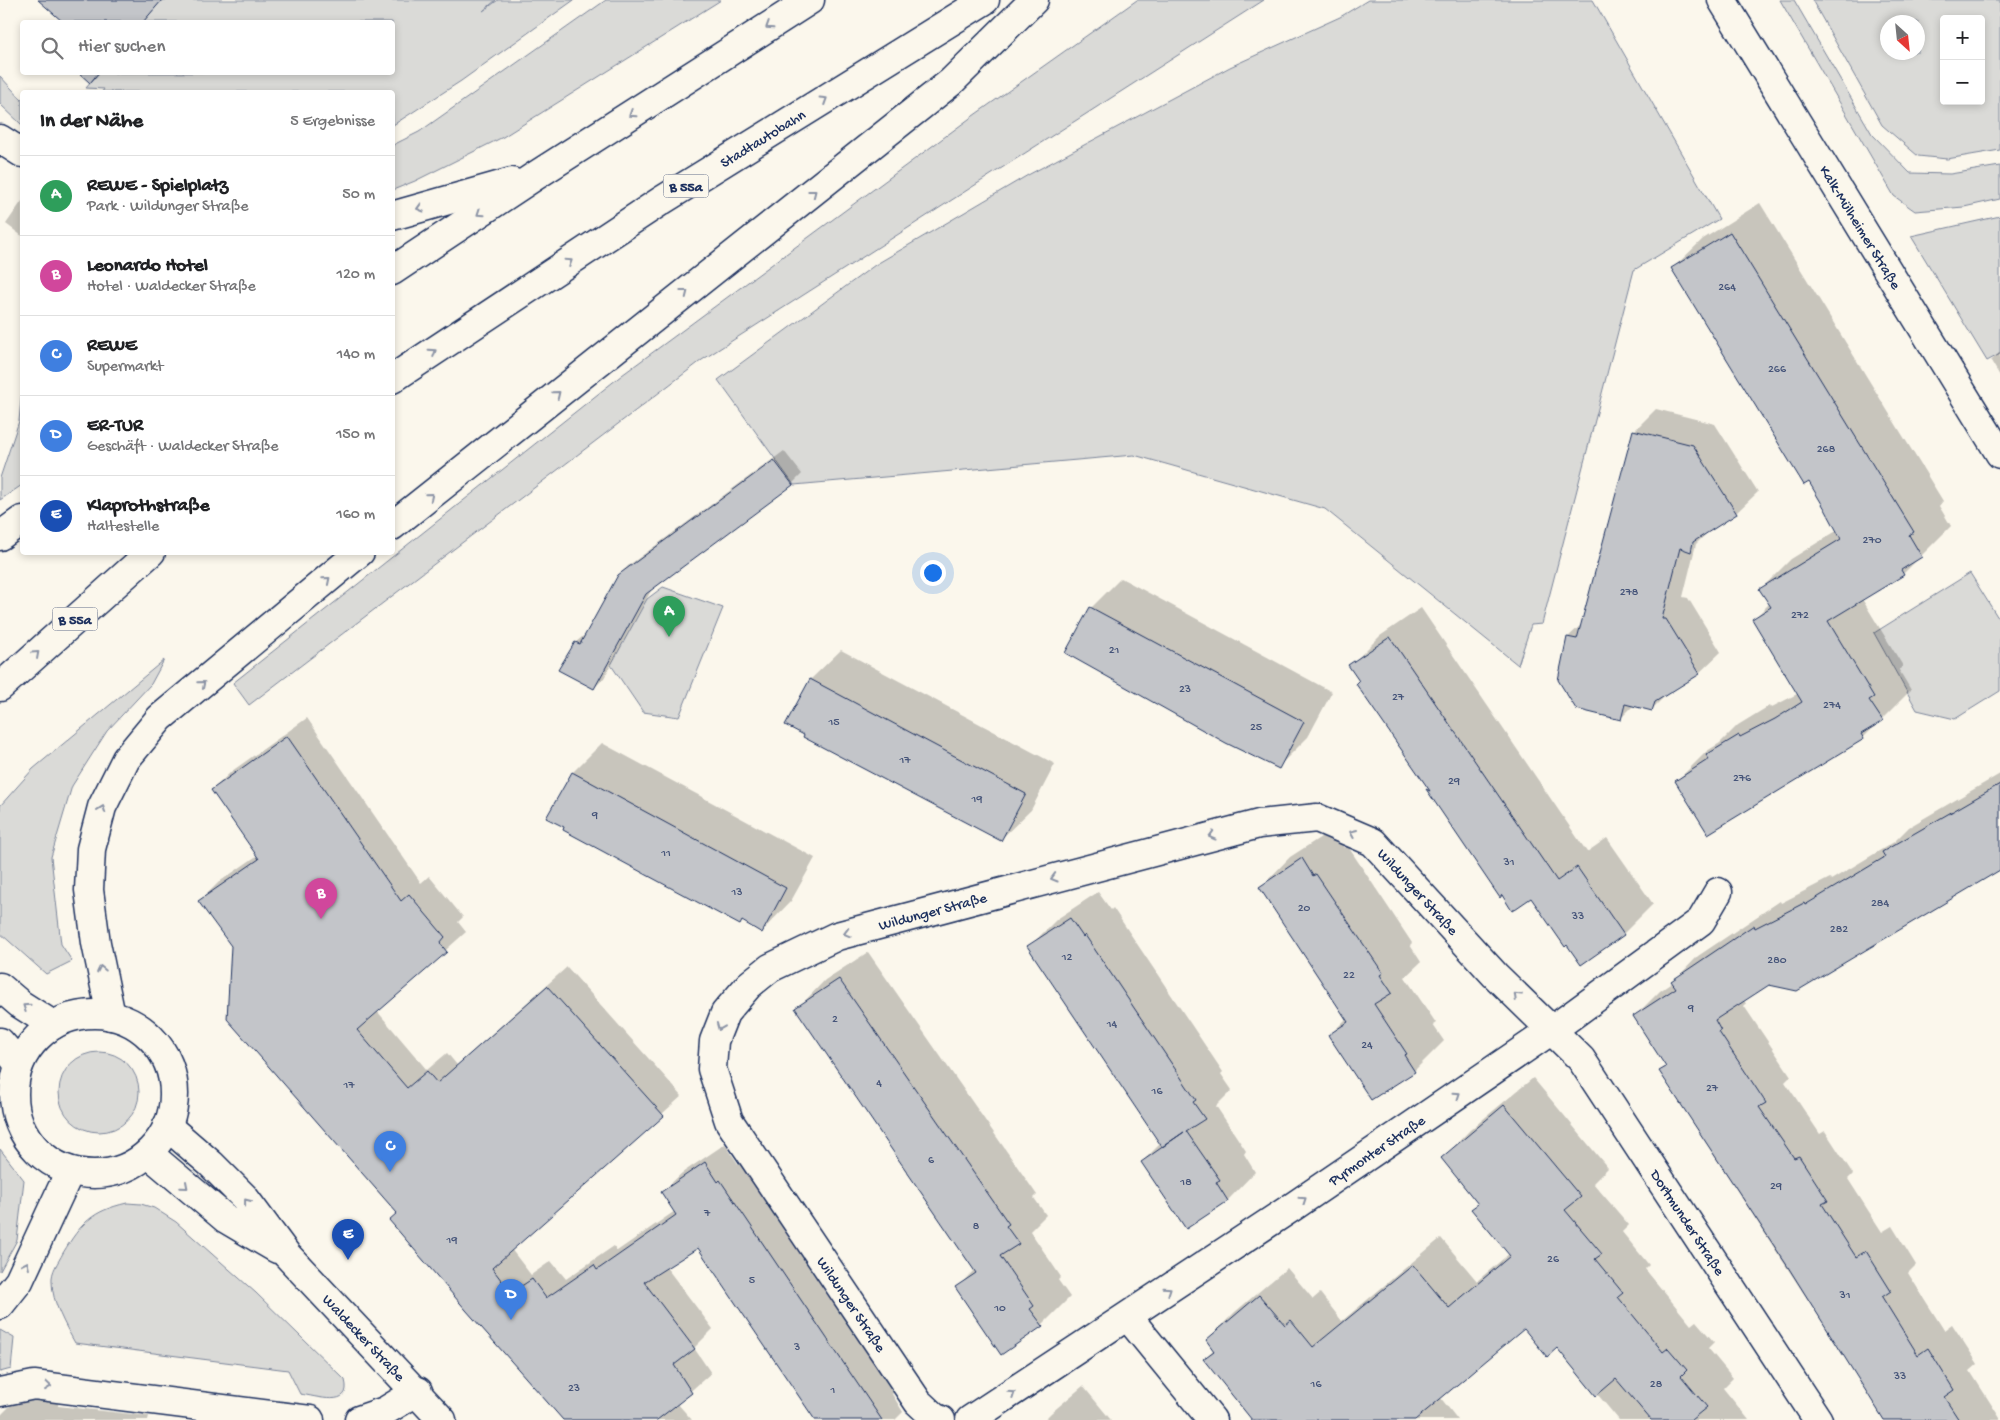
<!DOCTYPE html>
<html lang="de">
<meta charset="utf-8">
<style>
:root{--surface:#fff;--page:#f2f2f2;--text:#202124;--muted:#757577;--line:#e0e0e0;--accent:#b45309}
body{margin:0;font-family:"Gochi Hand",sans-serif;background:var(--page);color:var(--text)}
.controls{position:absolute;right:15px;top:15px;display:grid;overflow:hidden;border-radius:5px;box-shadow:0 2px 8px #0003}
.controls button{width:45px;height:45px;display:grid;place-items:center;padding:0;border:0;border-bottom:1px solid var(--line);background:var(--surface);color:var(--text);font:25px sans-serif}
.compass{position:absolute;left:1880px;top:15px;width:45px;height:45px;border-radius:50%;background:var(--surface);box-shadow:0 2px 8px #0003;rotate:153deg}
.you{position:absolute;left:932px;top:572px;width:18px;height:18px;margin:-12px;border:4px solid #fff;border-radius:50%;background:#1a73e8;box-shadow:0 0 0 8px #1a73e833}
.badge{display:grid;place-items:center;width:32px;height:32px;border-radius:50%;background:var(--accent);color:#fff;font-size:16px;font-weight:700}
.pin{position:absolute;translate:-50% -41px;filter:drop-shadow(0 1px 2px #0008)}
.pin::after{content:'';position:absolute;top:26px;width:18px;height:15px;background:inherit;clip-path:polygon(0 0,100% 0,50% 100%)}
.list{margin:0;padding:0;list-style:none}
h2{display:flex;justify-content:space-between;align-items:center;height:65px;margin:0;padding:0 20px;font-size:21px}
h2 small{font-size:16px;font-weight:400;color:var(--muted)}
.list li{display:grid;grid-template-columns:32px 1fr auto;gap:15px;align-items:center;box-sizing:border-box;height:80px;padding:0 20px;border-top:1px solid var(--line)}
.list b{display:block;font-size:19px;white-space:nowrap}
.list p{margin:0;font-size:16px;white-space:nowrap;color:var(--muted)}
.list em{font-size:16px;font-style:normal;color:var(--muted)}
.icon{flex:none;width:28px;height:28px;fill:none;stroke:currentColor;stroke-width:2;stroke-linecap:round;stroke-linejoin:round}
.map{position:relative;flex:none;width:2000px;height:1420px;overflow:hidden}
.search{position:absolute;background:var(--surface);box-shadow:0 2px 8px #0003;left:20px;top:20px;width:375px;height:55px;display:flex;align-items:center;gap:12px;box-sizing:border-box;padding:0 18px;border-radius:5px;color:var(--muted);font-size:19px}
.panel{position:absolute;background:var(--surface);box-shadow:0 2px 8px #0003;left:20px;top:90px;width:375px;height:465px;border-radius:5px}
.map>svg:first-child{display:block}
</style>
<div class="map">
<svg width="2000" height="1420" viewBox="0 0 2000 1420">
<rect width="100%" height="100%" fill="#fbf7ec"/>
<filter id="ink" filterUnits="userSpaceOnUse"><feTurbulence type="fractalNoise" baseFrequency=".02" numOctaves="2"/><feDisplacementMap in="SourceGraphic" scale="10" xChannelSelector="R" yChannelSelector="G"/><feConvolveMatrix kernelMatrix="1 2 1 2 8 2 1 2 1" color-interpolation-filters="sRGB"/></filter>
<g filter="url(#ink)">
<!-- green -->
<g fill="#dadad7" stroke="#7a849a" fill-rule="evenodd">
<polygon points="161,0 496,0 483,11 498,0 574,0 461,81 393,125 392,92 102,92 104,89 86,88 99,73 392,72 392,22 142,22"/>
<polygon points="606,0 721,0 503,137 415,181 393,190 393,145 419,132"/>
<polygon points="1137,0 1264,0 702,360 249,705 233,683 622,375 973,116"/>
<polygon points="1368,0 1593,0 1719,219 1634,270 1542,624 1531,625 1518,665 1325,509 1134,455 794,485 718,380 875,265 1028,175 1230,67 1340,17"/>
<polygon points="1780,0 1794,0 1872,134 1910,173 1950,174 2000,166 2000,199 1964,207 1915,211 1894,196"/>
<path d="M1812 0H2000V150L1947 159 1918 156 1882 125ZM1944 19H1981V101H1944ZM1888 22H1918V52H1888Z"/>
<polygon points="0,76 22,100 22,125 0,104"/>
<polygon points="2000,216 2000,354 1987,361 1911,236"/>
<polygon points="22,389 22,485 0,500 0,478 19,421"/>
<polygon points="1970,573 2000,621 2000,691 1955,719 1917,710 1874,633"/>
<polygon points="663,587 723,608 679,717 643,712 611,665 647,599"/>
<polygon points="164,660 151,684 107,731 72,786 51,857 61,944 72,961 46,974 0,933 0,806 33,769"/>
<circle cx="99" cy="1092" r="40"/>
<polygon points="0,1149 24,1180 17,1240 0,1271"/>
<path d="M127 1203 141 1204 154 1208 176 1222 256 1293 345 1380C353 1409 316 1396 300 1394L288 1370 75 1343C65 1325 52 1302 52 1282 51 1271 58 1263 63 1253 81 1223 92 1211 127 1203Z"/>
<polygon points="0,1330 14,1338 11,1369 0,1372"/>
</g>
<!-- shadow -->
<g fill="#0003">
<polygon points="40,0 162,0 143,22 65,22"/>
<polygon points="22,201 22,236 6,224"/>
<polygon points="1760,203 1943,501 1939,506 1951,526 1903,574 1862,599 1903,666 1899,670 1911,690 1863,738 1677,781 1707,751 1720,743 1738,725 1769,706 1770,708 1799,693 1754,619 1770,603 1761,589 1791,559 1838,530 1826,508 1673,268 1703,239"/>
<polygon points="2000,352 2000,376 1991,361"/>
<polygon points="1656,409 1715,424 1758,492 1736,513 1712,528 1696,544 1683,597 1688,598 1721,652 1699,673 1671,690 1652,709 1634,705 1621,718 1568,637 1582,624 1634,431"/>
<polygon points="784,451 802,474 792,484 653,587 604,678 594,688 576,642 587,633 617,577 628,566"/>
<polygon points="1121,578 1332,692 1308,737 1278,767 1067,652 1091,608"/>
<polygon points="1421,608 1587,852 1607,838 1653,904 1623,934 1532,896 1502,894 1500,896 1428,789 1429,787 1350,666 1380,636"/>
<polygon points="841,650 1055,764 1031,810 1001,839 805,737 806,735 787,724 811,679"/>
<polygon points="307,718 421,883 429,876 463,917 458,922 466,932 377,1011 427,1070 447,1053 457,1065 567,967 682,1096 511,1249 531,1275 551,1261 566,1279 614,1246 617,1251 675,1211 662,1192 682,1173 725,1144 738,1164 740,1162 895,1391 892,1394 903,1412 895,1420 816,1420 698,1246 666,1267 713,1329 694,1348 711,1373 677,1403 692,1420 566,1420 398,1212 232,946 200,901 219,882 258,855 212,790 232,771"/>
<polygon points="602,743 815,858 791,901 762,931 743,921 740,923 573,772"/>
<polygon points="2000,774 2000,869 1769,984 1744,1000 1746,1004 1744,1006 1791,1076 1785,1082 1820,1134 1825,1131 1853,1174 1848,1179 1882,1232 1892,1226 1916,1265 1908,1273 1944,1330 1952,1324 1978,1364 1970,1371 2000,1418 2000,1420 1886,1420 1660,1072 1666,1065 1635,1016 1660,991 1673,982 1698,956 1780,901 1781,903 1830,878 1831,880 1894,842 1909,827"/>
<polygon points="1332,830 1344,848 1347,845 1412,943 1410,945 1421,962 1405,977 1436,1023 1433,1025 1444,1041 1414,1071 1330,1035 1347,1018 1261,887 1290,857"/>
<polygon points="1098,892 1111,910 1113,908 1223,1072 1221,1074 1232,1090 1216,1106 1246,1151 1244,1154 1255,1172 1228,1200 1186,1228 1142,1162 1161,1143 1029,947 1057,919"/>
<polygon points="868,952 1037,1195 1034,1198 1046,1215 1030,1231 1061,1277 1058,1280 1070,1297 1042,1325 957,1288 975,1269 797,1009 825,980"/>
<polygon points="1533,1078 1608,1168 1593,1183 1629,1225 1622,1232 1649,1265 1645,1269 1691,1325 1696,1321 1714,1342 1708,1348 1733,1378 1723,1388 1749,1420 1619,1420 1557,1346 1524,1327 1440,1397 1458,1420 1262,1420 1204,1359 1214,1349 1207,1340 1235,1312 1287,1268 1313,1299 1320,1293 1342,1321 1441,1238 1477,1281 1510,1253 1480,1203 1443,1158 1470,1130"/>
<polygon points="1083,1386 1111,1420 1044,1420 1051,1413"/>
<polygon points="22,1394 59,1398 58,1406 149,1416 148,1420 0,1420 0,1416"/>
</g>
<!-- building -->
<g fill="#c3c5c9" stroke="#1b2f5e">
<polygon points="38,0 162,0 143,22 63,22"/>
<polygon points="78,72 99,72 90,83"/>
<polygon points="1730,232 1914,532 1909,535 1922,557 1901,570 1904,575 1828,621 1874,697 1869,700 1883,721 1861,734 1864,739 1708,834 1675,781 1709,759 1706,755 1739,735 1740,737 1775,719 1802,702 1752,619 1771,607 1759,589 1841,539 1825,509 1809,482 1804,485 1671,268"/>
<polygon points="1633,430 1693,445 1737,514 1693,542 1691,552 1680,548 1662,619 1666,619 1700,674 1655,702 1652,711 1625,704 1621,720 1576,709 1558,680 1567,637 1577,639"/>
<polygon points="774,460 793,485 646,594 594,689 558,670 575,642 580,644 618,575"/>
<polygon points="1090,607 1304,722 1279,769 1226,743 1065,653"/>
<polygon points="1390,637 1557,881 1577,867 1624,935 1581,965 1567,945 1565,947 1531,898 1512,911 1502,895 1500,898 1426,789 1430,791 1356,684 1359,681 1348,665"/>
<polygon points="810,679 1026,794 1001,841 803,737 804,735 785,725"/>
<polygon points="287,736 401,901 409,894 445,937 440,943 447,952 357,1030 407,1088 427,1071 437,1083 547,986 664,1116 492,1268 511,1293 532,1279 546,1298 594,1265 597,1270 676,1215 661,1192 705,1162 718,1182 720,1180 882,1420 815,1420 698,1248 644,1282 695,1349 674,1365 692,1393 657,1420 563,1420 466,1310 389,1220 397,1213 227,1019 231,946 198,901 259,859 211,790"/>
<polygon points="572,772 786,888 762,933 742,921 740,925 563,830 564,827 546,818"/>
<polygon points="2000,784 2000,870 1797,991 1769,985 1715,1020 1721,1031 1719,1032 1766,1103 1759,1107 1794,1158 1799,1156 1828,1201 1822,1204 1856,1257 1866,1251 1891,1291 1882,1297 1918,1355 1928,1348 1954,1390 1944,1397 1959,1420 1884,1420 1788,1267 1659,1071 1666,1067 1633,1016 1676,988 1671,981 1754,925 1755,928 1804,903 1805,905 1885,857 1882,852"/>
<polygon points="1302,858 1313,876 1316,874 1383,973 1380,975 1392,993 1374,1004 1407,1054 1404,1055 1415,1072 1371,1100 1328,1035 1348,1022 1259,887"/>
<polygon points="1070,918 1083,937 1085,935 1196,1100 1193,1102 1205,1119 1186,1131 1220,1180 1216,1182 1228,1201 1186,1229 1141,1162 1184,1132 1162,1147 1027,946"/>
<polygon points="839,979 1009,1224 1006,1226 1019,1244 1000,1256 1034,1306 1030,1309 1043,1326 1001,1355 955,1287 976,1273 795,1008"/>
<polygon points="1504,1105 1581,1197 1565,1210 1602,1254 1595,1259 1623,1293 1618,1297 1663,1352 1668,1348 1687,1370 1681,1376 1707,1407 1691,1420 1651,1420 1616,1379 1596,1396 1557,1348 1547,1357 1524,1329 1415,1420 1252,1420 1203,1359 1214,1351 1206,1340 1259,1295 1285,1325 1291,1320 1313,1347 1413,1265 1449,1308 1510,1256 1471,1209 1478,1204 1441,1158"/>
</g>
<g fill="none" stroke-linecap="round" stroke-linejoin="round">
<!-- minor casing -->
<g stroke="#1b2f5e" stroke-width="31">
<g id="minor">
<path id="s1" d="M1722 0 2000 454"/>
<polyline points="1128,1317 1212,1420"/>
<polyline points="0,1392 34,1385 310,1420"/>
<polyline points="359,1420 385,1411 418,1391"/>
<path id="s2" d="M941 1420 934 1417 918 1402 729 1121 712 1069 714 1041 725 1013 749 985 770 968 837 936 1259 824 1317 818 1373 842 1495 975 1581 1059 1818 1420"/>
<path id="s3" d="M970 1420 1294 1206 1552 1030 1701 921 1718 892"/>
</g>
</g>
<!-- tertiary casing -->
<g stroke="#1b2f5e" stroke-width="31">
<g id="tertiary">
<polyline points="0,987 20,1004 53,1025"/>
<circle cx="94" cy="1094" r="80"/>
<polyline points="0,1042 19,1064"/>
<path id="s4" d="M167 1126 211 1164 244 1197 287 1255 442 1420"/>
<polyline points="149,1154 226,1219 277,1249"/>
</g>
</g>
<!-- trunk casing -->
<g stroke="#1b2f5e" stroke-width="31">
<g id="trunk">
<polyline points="0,139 22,153"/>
<polyline points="392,216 512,182"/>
<polyline points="392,271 535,176 810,0"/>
<path id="s5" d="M392 379 661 201 985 0"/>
<polyline points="392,526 951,82 1034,0"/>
<polyline points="0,536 22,520"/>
<polyline points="0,687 151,552"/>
<polyline points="111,1016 96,943 89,890 91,849 102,807 126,759 160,718 360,552"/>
<polyline points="0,1305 19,1281 70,1171"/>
</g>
</g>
<!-- minor -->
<use href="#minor" stroke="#fbf7ec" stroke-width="28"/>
<!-- tertiary -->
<use href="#tertiary" stroke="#fbf7ec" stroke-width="28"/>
<!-- trunk -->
<use href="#trunk" stroke="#fbf7ec" stroke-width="28"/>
</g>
<!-- one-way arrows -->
<defs><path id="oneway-chevron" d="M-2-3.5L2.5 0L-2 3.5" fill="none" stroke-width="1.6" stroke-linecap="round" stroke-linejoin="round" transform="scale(1.25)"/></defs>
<g stroke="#8b93a5">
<use href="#oneway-chevron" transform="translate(769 26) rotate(147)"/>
<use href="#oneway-chevron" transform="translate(824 100) rotate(-32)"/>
<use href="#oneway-chevron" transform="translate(632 114) rotate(147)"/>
<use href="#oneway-chevron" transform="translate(813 193) rotate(-38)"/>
<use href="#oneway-chevron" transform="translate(420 208) rotate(164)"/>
<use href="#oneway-chevron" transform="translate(480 213) rotate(146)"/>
<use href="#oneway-chevron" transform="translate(569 262) rotate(-33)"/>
<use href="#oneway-chevron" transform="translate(685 293) rotate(-38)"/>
<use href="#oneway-chevron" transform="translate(433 352) rotate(-33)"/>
<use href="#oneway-chevron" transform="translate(557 394) rotate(-39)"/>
<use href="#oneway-chevron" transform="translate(430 496) rotate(-39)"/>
<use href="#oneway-chevron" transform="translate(327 580) rotate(-40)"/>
<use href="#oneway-chevron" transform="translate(36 654) rotate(-42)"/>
<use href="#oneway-chevron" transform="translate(202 684) rotate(-40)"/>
<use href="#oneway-chevron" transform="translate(102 809) rotate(-70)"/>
<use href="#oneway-chevron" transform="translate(1353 833) rotate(-157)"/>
<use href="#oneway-chevron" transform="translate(1212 836) rotate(165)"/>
<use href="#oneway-chevron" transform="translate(1054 878) rotate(164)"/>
<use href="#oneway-chevron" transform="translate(847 933) rotate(165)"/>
<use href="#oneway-chevron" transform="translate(101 969) rotate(-102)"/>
<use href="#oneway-chevron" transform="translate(1517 996) rotate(-136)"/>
<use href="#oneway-chevron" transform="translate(26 1007) rotate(-146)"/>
<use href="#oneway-chevron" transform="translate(720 1027) rotate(112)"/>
<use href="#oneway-chevron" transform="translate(1457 1095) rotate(-34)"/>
<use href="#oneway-chevron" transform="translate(185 1186) rotate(41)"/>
<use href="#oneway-chevron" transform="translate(1303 1200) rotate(-34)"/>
<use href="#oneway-chevron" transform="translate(247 1202) rotate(-128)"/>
<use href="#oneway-chevron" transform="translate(26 1265) rotate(-65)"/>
<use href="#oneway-chevron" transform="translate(1168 1290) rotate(-34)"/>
<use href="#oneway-chevron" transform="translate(48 1386) rotate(6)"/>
<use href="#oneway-chevron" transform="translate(1012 1394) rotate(-34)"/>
</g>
</g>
<g text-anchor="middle" stroke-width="4" stroke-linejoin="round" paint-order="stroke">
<!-- number labels -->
<g font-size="12" fill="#455479">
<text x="1727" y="290">264</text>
<text x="1777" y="372">266</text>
<text x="1826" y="452">268</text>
<text x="1872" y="543">270</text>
<text x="1629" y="595">278</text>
<text x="1800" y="618">272</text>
<text x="1114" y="653">21</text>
<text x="1185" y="692">23</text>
<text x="1398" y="700">27</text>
<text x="1832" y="708">274</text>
<text x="834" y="725">15</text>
<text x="1256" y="730">25</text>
<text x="905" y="763">17</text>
<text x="1742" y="781">276</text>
<text x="1454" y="784">29</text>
<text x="977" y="802">19</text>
<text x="595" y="818">9</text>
<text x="666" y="856">11</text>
<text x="1509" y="865">31</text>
<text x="737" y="895">13</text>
<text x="1880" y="906">284</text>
<text x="1304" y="911">20</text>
<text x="1578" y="919">33</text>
<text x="1839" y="932">282</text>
<text x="1067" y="960">12</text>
<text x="1777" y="963">280</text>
<text x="1349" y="978">22</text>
<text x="1691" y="1011">9</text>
<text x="835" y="1022">2</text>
<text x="1112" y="1027">14</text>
<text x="1367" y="1048">24</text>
<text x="879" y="1086">4</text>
<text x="349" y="1088">17</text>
<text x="1712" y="1091">27</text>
<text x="1157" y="1094">16</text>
<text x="931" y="1163">6</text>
<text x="1186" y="1185">18</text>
<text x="1776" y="1189">29</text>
<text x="707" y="1216">7</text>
<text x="976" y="1229">8</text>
<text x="452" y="1243">19</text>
<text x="1553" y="1262">26</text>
<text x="752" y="1283">5</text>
<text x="1845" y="1298">31</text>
<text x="1000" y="1311">10</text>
<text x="797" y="1350">3</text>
<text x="1900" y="1379">33</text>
<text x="1316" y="1387">16</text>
<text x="1656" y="1387">28</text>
<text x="574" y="1391">23</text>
<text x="833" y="1393">1</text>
</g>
<!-- shield labels -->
<g fill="#fbf7ec" stroke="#5e6b89" stroke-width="1">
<rect x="663.5" y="174.5" width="45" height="23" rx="4"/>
<rect x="52.5" y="607.5" width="45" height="23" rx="4"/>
</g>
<g font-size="14" font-weight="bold" fill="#1b2f5e">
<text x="686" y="191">B 55a</text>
<text x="75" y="624">B 55a</text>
</g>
<!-- street labels -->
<g font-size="15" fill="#1b2f5e" stroke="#fbf7ec">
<text dy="5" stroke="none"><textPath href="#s5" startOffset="442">Stadtautobahn</textPath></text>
<text dy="5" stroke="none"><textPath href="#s1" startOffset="266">Kalk-Mülheimer Straße</textPath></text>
<text dy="5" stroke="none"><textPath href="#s2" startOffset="1242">Wildunger Straße</textPath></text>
<text dy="5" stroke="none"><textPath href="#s2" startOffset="718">Wildunger Straße</textPath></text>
<text dy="5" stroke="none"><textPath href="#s3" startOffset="488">Pyrmonter Straße</textPath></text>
<text dy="5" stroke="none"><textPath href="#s2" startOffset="1671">Dortmunder Straße</textPath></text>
<text transform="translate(852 1304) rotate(56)" y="5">Wildunger Straße</text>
<text dy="5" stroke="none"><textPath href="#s4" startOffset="290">Waldecker Straße</textPath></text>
</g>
</g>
</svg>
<div class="controls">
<button>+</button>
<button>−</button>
</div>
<svg class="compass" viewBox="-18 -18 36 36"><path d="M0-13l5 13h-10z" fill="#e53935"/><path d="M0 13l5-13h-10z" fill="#757577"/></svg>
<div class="you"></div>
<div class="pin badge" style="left:669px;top:637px;background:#2e9e5b">A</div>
<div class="pin badge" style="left:321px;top:919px;background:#d1479c">B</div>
<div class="pin badge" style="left:390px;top:1172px;background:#3f7fe0">C</div>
<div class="pin badge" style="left:511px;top:1320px;background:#3f7fe0">D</div>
<div class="pin badge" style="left:348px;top:1260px;background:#1a4fb4">E</div>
<div class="search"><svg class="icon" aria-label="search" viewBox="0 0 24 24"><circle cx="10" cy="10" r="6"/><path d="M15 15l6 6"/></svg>Hier suchen</div>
<section class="panel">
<h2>In der Nähe<small>5 Ergebnisse</small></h2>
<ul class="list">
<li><span class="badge" style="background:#2e9e5b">A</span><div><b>REWE - Spielplatz</b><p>Park · Wildunger Straße</p></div><em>50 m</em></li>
<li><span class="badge" style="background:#d1479c">B</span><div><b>Leonardo Hotel</b><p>Hotel · Waldecker Straße</p></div><em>120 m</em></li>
<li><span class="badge" style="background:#3f7fe0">C</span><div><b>REWE</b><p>Supermarkt</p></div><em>140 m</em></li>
<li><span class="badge" style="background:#3f7fe0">D</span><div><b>ER-TUR</b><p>Geschäft · Waldecker Straße</p></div><em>150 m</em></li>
<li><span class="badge" style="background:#1a4fb4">E</span><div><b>Klaprothstraße</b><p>Haltestelle</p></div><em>160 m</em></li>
</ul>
</section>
</div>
